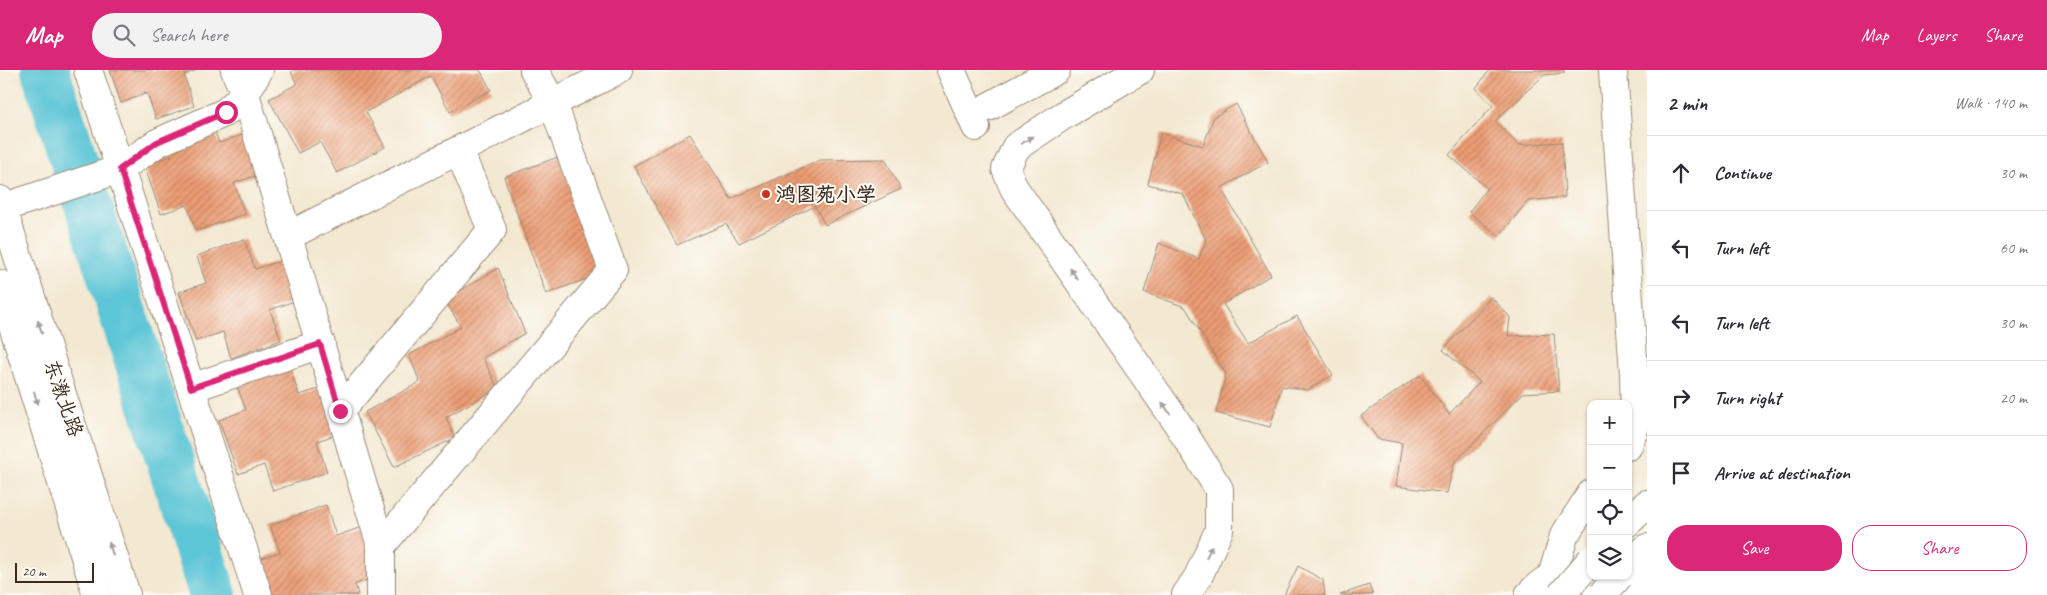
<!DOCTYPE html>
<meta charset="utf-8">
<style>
:root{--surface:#fff;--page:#f2f2f3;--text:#2b2b33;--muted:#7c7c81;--line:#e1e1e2;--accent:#db2777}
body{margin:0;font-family:Caveat,"LXGW WenKai TC",sans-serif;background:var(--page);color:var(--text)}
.controls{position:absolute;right:15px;bottom:15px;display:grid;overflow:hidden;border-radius:10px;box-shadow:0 1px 4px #0004}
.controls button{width:45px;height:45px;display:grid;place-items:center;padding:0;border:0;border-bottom:1px solid var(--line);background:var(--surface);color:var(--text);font:25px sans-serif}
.scale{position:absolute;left:15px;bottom:12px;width:79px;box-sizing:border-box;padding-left:5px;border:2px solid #3b2a1e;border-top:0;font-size:14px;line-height:18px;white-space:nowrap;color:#3b2a1e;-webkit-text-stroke:4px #fdfcf7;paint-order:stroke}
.stop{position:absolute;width:15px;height:15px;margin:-11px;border:4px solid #db2777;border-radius:50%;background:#fff}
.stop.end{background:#db2777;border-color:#fff;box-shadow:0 1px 5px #0008}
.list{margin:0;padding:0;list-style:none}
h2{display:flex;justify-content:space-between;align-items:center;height:65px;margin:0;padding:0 20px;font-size:21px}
h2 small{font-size:16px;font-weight:400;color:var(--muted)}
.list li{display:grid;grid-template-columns:32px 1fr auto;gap:15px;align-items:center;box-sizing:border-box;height:75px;padding:0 20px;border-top:1px solid var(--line)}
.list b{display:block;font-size:19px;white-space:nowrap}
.list em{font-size:16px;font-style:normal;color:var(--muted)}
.actions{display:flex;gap:10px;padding:15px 20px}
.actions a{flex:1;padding:11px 0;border:1px solid var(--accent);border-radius:20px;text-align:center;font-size:18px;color:var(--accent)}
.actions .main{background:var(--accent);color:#fff}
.icon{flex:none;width:28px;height:28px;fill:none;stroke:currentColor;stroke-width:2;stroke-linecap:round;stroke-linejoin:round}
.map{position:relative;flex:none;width:1647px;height:525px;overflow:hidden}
header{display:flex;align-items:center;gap:30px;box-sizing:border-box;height:70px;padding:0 25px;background:var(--accent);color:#fff}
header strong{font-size:24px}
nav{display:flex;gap:28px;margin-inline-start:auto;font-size:18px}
.search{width:350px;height:45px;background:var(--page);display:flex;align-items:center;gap:12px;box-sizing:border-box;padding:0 18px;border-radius:28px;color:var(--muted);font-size:19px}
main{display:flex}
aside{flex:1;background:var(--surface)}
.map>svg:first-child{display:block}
</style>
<header>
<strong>Map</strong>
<div class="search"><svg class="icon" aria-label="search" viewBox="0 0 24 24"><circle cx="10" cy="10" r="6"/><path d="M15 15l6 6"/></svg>Search here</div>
<nav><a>Map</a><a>Layers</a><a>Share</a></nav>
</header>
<main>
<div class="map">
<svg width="1647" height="525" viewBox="0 0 1647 525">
<defs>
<pattern id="building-hatch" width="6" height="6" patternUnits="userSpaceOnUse" patternTransform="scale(1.25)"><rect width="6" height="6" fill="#ec9d75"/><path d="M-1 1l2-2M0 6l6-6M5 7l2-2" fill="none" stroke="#c0805f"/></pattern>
</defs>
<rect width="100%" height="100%" fill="#fdfcf7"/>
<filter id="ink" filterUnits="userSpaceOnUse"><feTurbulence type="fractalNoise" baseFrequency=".02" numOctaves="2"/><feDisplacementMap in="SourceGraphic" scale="10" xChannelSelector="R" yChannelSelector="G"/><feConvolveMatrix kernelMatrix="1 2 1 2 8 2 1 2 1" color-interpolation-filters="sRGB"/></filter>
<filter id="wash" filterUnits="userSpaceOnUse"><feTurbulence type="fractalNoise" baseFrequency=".0096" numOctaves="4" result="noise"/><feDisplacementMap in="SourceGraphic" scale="20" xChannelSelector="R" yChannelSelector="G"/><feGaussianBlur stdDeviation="1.12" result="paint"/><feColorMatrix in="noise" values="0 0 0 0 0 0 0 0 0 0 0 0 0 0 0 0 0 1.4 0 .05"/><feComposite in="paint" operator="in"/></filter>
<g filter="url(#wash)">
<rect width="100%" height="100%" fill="#f3e8d0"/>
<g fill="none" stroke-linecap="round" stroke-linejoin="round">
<!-- river -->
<polyline stroke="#5bc5d6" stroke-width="48" points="45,0 213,525"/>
</g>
<g id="blocks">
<!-- building -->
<g fill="url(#building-hatch)">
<polygon points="110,0 197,0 184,5 194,36 156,49 147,23 121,33"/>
<polygon points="295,0 480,0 491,20 450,42 431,6 366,42 385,77 337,103 320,72 298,83 269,29 297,14 291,2"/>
<polygon points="1490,0 1564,0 1564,3 1544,5 1495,51 1518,75 1562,72 1565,127 1528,131 1499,166 1469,142 1487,118 1449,85 1493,36 1476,18"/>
<polygon points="1236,34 1268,92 1221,118 1271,205 1223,234 1248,273 1297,246 1333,305 1307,320 1282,316 1270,357 1216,343 1226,304 1185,237 1144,222 1159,173 1199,189 1206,170 1183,124 1148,114 1161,63 1203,76 1214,47"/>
<polygon points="214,58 219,73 245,64 258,105 234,113 245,144 196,161 187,135 161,144 144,95 171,86 166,72"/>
<polygon points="690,64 731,129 820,90 885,89 901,119 825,155 815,136 739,173 726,154 677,175 634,96"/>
<polygon points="566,84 608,201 546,224 504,107"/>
<polygon points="244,169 255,199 280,191 294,231 270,240 281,270 231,288 223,262 196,271 179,222 206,213 197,186"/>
<polygon points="498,198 525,263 483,288 498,318 446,347 455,368 394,397 365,342 420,312 409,285 461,257 445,230"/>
<polygon points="1491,227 1510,247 1508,266 1554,264 1559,321 1523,323 1454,393 1447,423 1396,416 1402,373 1378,369 1361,346 1420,305 1449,344 1480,312 1443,280"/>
<polygon points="289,295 299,325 325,317 341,363 317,371 327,402 273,421 264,395 238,404 219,350 246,340 236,313"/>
<polygon points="326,435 336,466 362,457 379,506 355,514 358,525 265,525 253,491 280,482 270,455"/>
<polygon points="1298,496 1323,510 1325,525 1284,525"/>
<polygon points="1369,515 1373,525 1340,525"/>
</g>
</g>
</g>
<g filter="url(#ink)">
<use href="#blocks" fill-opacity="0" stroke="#978977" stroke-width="1"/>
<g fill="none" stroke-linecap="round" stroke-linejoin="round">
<!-- minor casing -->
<g stroke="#978977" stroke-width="30">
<g id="minor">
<polyline points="88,0 258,525"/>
<polyline points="235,0 245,24 381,476"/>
<polyline points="951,0 976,57"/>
<polyline points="1140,0 1064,45 1016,77 1006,99 1014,118 1174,348 1219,419 1219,460 1198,507 1186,525"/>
<polyline points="1613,0 1634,303 1635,356 1628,376"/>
<polyline points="988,37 1056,0"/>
<polyline points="2,138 120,99 157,73 226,42 245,24 259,0"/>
<polyline points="288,166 618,0"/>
<polyline points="191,318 321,274"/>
<polyline points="340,341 492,160 459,81"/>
<polyline points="1552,506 1564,466 1591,424"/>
<polyline points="381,525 381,476 613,200 553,34 534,0"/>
<path d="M1529 525C1535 518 1542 512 1551 507 1568 498 1594 510 1605 525"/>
<polyline points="1636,525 1647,509"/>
</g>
</g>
<!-- major casing -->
<g stroke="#978977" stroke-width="30">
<g id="major">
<polyline points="0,130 126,525"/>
<polyline points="0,214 97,525"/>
<polyline points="1628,452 1647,434"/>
<polyline points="1628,496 1647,478"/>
</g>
</g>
<!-- minor -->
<use href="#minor" stroke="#fff" stroke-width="28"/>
<!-- major -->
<use href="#major" stroke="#fff" stroke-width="28"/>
<!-- major-bridge casing -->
<g stroke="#978977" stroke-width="30" stroke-linecap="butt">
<g id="major-bridge">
<polyline points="1561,525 1591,490"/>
<polyline points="1602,525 1619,506"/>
</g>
</g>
<!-- major-bridge -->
<use href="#major-bridge" stroke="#fff" stroke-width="28"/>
</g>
<!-- one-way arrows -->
<defs><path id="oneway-solid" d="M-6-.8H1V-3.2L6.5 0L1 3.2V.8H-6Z" transform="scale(1.25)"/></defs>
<g fill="#a79f9a">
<use href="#oneway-solid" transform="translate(1027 70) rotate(-34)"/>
<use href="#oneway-solid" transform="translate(1074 204) rotate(-125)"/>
<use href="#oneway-solid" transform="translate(40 257) rotate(-109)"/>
<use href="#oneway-solid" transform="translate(36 328) rotate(73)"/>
<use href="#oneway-solid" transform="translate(1166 338) rotate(-125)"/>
<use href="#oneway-solid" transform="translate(111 479) rotate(-107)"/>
<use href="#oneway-solid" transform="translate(1209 482) rotate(-65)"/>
</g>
</g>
<g fill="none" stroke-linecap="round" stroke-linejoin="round" filter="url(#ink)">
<!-- route -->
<polyline stroke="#db2777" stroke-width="6" points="226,42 157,72 120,99 191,318 320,274 340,341"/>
</g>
<!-- markers -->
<circle fill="#c8321e" stroke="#fdfcf7" stroke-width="2" cx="766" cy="124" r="5"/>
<g text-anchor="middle" stroke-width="4" stroke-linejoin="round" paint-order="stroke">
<!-- poi labels -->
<g font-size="20" font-weight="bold" fill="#3b2a1e" stroke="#fdfcf7" text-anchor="start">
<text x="776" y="131">鸿图苑小学</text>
</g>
<!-- street labels -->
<g font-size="20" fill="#3b2a1e" stroke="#fdfcf7">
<text transform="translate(64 328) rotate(71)" y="7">东漖北路</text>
</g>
</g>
</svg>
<div class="controls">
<button>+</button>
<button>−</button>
<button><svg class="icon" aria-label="locate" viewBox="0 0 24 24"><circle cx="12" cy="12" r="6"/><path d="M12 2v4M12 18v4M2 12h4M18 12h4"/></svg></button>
<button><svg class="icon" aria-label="layers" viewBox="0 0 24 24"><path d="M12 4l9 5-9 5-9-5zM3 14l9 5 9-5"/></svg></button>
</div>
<div class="scale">20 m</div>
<div class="stop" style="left:226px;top:42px"></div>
<div class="stop end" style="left:340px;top:341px"></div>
</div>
<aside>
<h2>2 min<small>Walk · 140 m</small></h2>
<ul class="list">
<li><svg class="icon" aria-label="ahead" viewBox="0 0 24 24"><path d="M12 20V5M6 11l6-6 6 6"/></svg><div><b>Continue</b></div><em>30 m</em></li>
<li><svg class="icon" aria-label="left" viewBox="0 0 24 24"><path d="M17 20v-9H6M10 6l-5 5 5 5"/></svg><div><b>Turn left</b></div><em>60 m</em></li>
<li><svg class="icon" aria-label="left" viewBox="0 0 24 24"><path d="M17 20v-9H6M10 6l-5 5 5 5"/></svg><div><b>Turn left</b></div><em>30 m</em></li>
<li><svg class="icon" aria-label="right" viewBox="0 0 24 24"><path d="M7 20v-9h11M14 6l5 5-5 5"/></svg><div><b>Turn right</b></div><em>20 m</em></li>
<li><svg class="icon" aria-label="arrive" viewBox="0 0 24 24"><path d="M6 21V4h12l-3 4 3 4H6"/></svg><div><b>Arrive at destination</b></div></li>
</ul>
<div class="actions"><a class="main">Save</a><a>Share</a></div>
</aside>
</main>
